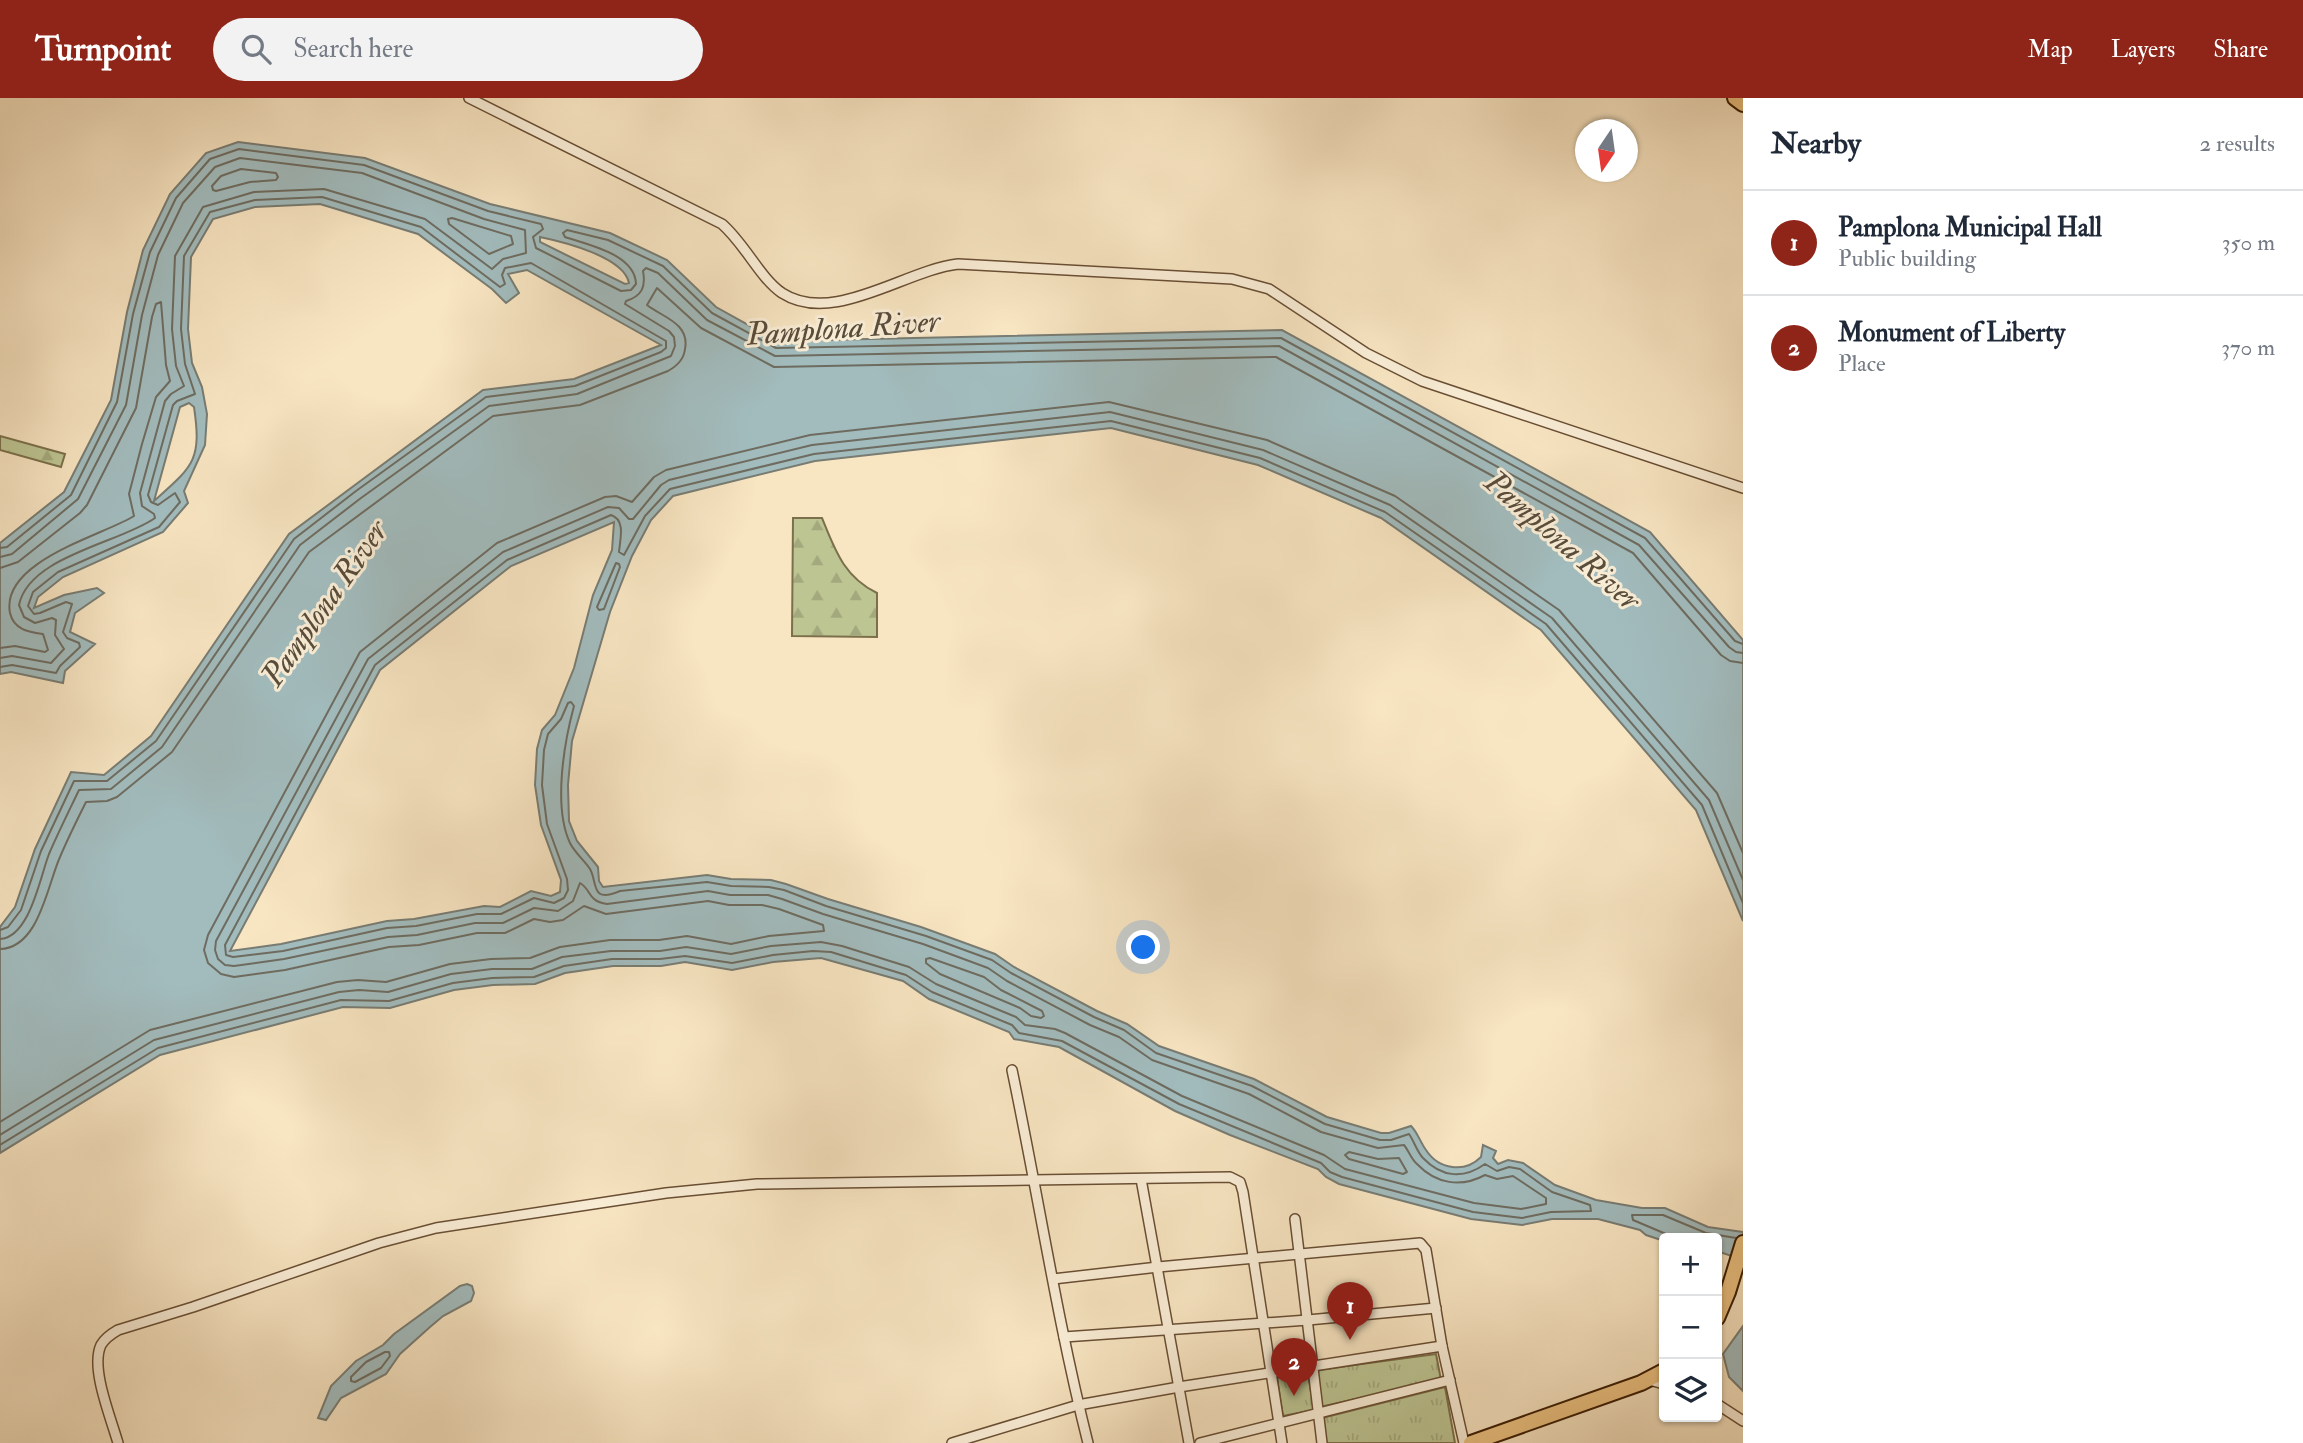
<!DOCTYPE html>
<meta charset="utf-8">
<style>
:root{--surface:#fff;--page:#f2f2f3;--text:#1f2937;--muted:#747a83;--line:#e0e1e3;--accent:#8f2418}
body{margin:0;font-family:"IM FELL Double Pica",serif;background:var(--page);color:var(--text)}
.controls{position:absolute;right:21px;bottom:21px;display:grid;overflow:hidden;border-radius:7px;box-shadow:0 2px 5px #0004}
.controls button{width:63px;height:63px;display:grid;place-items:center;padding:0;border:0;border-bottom:2px solid var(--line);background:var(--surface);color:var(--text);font:35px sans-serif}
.compass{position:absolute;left:1575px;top:21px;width:63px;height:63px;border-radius:50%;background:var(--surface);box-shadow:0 2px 5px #0004;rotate:193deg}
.you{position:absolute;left:1144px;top:850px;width:24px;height:24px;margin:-18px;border:5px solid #fff;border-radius:50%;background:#1a73e8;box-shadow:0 0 0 10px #1a73e833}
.badge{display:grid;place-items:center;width:46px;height:46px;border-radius:50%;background:var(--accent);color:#fff;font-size:23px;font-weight:700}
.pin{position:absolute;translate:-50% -58px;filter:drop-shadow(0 2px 4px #0008)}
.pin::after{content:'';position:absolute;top:37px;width:24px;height:21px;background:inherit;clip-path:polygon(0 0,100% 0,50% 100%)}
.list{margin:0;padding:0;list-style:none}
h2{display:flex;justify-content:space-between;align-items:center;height:91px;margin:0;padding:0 28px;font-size:30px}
h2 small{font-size:23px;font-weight:400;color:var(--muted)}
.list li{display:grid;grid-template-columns:46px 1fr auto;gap:21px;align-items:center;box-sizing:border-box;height:105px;padding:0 28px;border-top:2px solid var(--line)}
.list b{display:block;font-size:26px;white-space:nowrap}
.list p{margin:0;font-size:23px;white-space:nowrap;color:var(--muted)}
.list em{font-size:23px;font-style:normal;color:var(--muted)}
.icon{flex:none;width:38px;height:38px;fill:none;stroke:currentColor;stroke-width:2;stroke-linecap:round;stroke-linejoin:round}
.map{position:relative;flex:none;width:1743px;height:1345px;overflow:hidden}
header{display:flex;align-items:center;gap:42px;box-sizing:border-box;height:98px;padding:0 35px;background:var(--accent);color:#fff}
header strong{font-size:33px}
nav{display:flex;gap:38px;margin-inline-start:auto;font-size:24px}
.search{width:490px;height:63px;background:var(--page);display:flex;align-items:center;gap:18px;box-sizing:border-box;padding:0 24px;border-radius:38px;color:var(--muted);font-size:26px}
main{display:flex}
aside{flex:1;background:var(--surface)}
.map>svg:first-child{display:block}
</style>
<header>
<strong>Turnpoint</strong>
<div class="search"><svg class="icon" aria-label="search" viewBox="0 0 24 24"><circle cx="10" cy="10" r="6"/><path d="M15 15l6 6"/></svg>Search here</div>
<nav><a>Map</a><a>Layers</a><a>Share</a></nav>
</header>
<main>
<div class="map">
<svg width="1743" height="1345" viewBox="0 0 1743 1345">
<defs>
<pattern id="forest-firs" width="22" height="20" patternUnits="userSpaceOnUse" patternTransform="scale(1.75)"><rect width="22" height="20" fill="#bdc593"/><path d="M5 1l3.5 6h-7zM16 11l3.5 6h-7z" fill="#a3a97d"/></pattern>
<pattern id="park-tufts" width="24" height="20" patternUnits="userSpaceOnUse" patternTransform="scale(1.75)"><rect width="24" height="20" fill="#bdc593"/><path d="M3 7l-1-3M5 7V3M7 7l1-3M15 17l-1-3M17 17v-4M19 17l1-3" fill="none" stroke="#a3a97d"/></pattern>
</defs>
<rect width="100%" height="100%" fill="#f8e5c2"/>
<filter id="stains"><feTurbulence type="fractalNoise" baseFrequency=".00286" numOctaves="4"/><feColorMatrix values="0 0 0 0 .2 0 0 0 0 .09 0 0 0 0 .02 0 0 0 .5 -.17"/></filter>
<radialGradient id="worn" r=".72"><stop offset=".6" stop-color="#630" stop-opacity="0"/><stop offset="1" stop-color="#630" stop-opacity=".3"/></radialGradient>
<!-- forest -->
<g fill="url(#forest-firs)" stroke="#7b704b" stroke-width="2">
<polygon points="0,338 65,356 61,369 0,352"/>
<path d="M793 420H822C835 452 844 479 877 495V539L792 538Z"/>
</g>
<!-- park -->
<g fill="url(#park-tufts)" stroke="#7b704b" stroke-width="2">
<polygon points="1436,1256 1441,1282 1320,1309 1317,1272"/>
<polygon points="1308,1276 1314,1312 1283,1318 1277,1280"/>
<polygon points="1445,1289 1455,1345 1324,1345 1322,1320"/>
</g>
<!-- water -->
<g fill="#a2bcbe" stroke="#787c73" stroke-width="2" fill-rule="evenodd">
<path d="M238 44 365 60 490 106 610 135 667 162 716 209 777 243 1282 232 1650 434 1743 542V823L1696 712 1541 532 1381 420 1258 367 1111 330 815 363 673 398 651 422 632 458 610 514 572 643 568 687 569 723 577 743 598 769 599 783 603 789 707 777 731 781 771 782 786 786 828 801 921 829 995 856 1014 869 1097 913 1127 926 1159 948 1254 981 1327 1019 1381 1035H1389L1411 1028C1418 1035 1420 1044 1426 1052 1439 1072 1465 1075 1481 1059L1483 1047 1496 1053 1493 1060 1498 1066 1508 1062 1523 1065 1555 1087 1596 1102 1642 1110H1665L1708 1129 1743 1134V1162L1717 1153V1140L1661 1142 1646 1137 1640 1132 1598 1121H1552L1522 1127 1471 1121 1339 1086 1326 1079 1318 1071 1230 1037 1175 1013 1059 949 1014 941 1009 934 929 901 903 883 821 860 773 864 732 872 685 864 661 868H613L565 875 535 886 493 887 454 892 390 910 343 909 160 957 0 1055V829L15 809 35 751 71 674 104 677 151 638 289 436 483 292 574 281 661 247 527 172 508 176 519 195 506 205 492 191 418 136 320 106 255 109 213 121 191 159 188 231 192 265 202 289 207 316 205 347 184 393 188 405 163 434 63 479 38 499 34 510 64 497 97 490 104 495 75 515 70 534 95 546 65 573 63 585 11 574 0 576V445L64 394 111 302 127 214 143 152 170 96 206 55ZM540 139C564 144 624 159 629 185L625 186 540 144ZM189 305 194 309C202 363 193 368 154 403L180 309ZM614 424 612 452 593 497 574 570 555 617 542 632 537 651 535 687 541 727 561 782 560 794 551 798 531 793 500 809 484 808 414 821 387 823 281 846 230 853 380 572 511 468Z"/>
<polygon points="467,1186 472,1188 474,1195 471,1203 443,1218 430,1229 400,1256 386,1276 341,1300 326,1322 318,1320 331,1288 356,1263 383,1247 394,1236 460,1188"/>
<polygon points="1743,1228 1743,1293 1729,1279 1723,1256"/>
</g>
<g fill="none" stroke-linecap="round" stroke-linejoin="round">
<!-- shore -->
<g stroke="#6e6c60" stroke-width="2">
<polygon points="241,71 276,75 278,79 276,82 250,84 216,93 213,92 212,88 221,78"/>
<polygon points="452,120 511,138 513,146 489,156 449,126 448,121"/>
<path d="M0 450 7 449 71 397 117 304 133 216 150 154 176 100 210 61 239 51 364 67 488 113 541 126 543 131 533 139 536 150 621 193 631 192 636 186C635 156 588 147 565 139L563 135 567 132 608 142 663 168 712 215 776 250 1281 240 1645 440 1735 543 1743 546"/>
<path d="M0 459 12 456 78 401 126 307 142 217 158 157 183 105 215 69 240 60 362 75 484 121 525 132 526 155 503 161 492 171 425 121 324 91 254 94 203 109 175 158 172 231 176 268 184 288 171 296 165 303 140 395 142 408 154 416 155 420C120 445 29 458 19 507L24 519 35 525 52 520 56 522 55 537 64 551 51 565 12 558 0 560"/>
<polygon points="616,465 619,466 620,469 604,511 599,512 597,509"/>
<path d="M0 470 18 464 80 415 87 407 136 310 152 219 156 206 161 204 166 267 170 283 156 299 142 346 129 396 134 418C104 437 0 463 10 515 14 532 29 534 43 536L48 552 45 554 15 548 0 550"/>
<polyline points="0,569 12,567 56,575 60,568 80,549 79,545 67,540 63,534 72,506 66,504 40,515 34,516 28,508 33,494 58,474 159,429 180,404 175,395 158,407 151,404 148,397 173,307 177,303 195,296 185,266 181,231 184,158 210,114 255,102 322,99 421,129 500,189 505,186 502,177 505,170 531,165 666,243 666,250 661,254 575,288 486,299 356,393 294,441 156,643 107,683 74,683 41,753 21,812 8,829 0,832"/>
<path d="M0 841C30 839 40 779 49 756 58 735 69 713 79 692L111 691 162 649 300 447 361 400 489 308 577 296 671 258 675 248 674 239 669 233 625 206 626 203C642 198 646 189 643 173L646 170 658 175 707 222 775 258 1279 248 1639 447 1729 549 1736 554 1743 555"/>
<path d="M0 851C39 850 47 788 60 759 68 740 77 722 86 704L107 703 117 699 172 654 309 454 493 318 580 307 668 273C677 268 684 261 685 251 690 225 662 219 647 207L657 190 701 230 774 269 1276 259 1633 455 1721 557 1730 563 1743 565"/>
<polygon points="930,860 984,879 1001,892 1042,913 1044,918 1041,920 1031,918 1020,910 940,876 926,865 926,861"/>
<polyline points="0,1024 150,932 337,884 358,882 386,884 450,866 491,861 530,860 560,849 610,842 659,842 687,838 731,846 769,838 824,833 823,827 779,811 762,807 729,807 708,803 606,816 584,808 563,822 550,824 534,821 505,835 477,835 419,847 389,849 285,872 234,879 221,876 208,865 204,852 208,837 360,554 497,445 605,399 616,398 632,404 654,379 666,372 810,337 1109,304 1267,342 1395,398 1559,512 1717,695 1743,755"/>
<path d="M0 1037 154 942 339 894 359 892 388 894 451 876 492 871H532L562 859 611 853H660L686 849 731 856 771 848 821 844 842 848 909 869 936 886 1016 919 1025 927 1055 931 1065 935 1182 998 1324 1057 1345 1071 1474 1105 1521 1111 1546 1106V1100L1513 1078 1497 1081 1485 1077C1461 1090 1436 1086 1417 1066 1411 1061 1409 1053 1404 1047L1378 1050 1321 1034 1249 996 1152 962 1119 939 1090 927 1007 883 988 870 923 846 823 816 782 801 768 797H730L708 793 607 806C587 803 592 792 580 785L573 803 558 813 534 810 503 825H475L417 837 388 839 284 861 234 868 225 867 218 861 215 852 216 843 368 561 503 454 608 409 619 410 629 421H633L661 387 669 382 812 347 1110 314 1263 352 1390 407 1552 520 1709 702 1743 782"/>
<path d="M0 1047 158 950 341 902 389 903 453 885 492 880 534 879 564 868 612 861H660L685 858 732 865 773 857 813 853 831 854 906 877 932 894 1012 927 1019 935 1062 943 1179 1006 1321 1065 1330 1074 1342 1079 1473 1114 1522 1120 1551 1114 1591 1113 1590 1107 1552 1094 1520 1071 1509 1069 1497 1073 1485 1066C1464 1081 1442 1080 1423 1060 1417 1054 1414 1043 1409 1036L1391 1042H1380L1325 1026 1252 988 1156 955 1124 932 1094 919 1011 875 992 862 926 838 826 808 784 792 769 789 731 788 707 784 620 793C590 806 598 785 590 771 584 762 575 755 570 745 553 709 564 645 574 608L571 604 568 605 561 621 548 636 544 652 542 687 547 726 567 781 568 792 564 800 554 805 534 800 501 816H477L416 828 387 830 283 853 233 859 226 857 225 847 375 567 507 462 611 417C626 422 620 441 619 454L624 457 645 418 670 391 814 356 1111 323 1260 360 1385 414 1546 526 1702 707 1743 805"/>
<polygon points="1349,1054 1378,1061 1399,1060 1407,1074 1403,1076 1349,1061 1345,1057"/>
<polyline points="1671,1140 1666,1136 1633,1122 1632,1117 1663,1117 1706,1135 1736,1140"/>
<polygon points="385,1254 389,1254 390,1258 381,1270 355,1284 351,1283 351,1279 366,1264"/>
</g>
<!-- minor casing -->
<g stroke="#694e33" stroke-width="12">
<g id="minor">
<path d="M469 0 722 126C745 146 760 180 782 195 833 228 905 172 958 166L1232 181 1269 191 1366 255 1422 283 1743 390"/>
<path d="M1012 972C1038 1096 1057 1222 1088 1345"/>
<polyline points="1141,1081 1189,1345"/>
<polyline points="1295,1121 1322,1345"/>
<polyline points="1053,1181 1158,1169 1420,1145 1426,1152 1442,1248 1464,1345"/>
<polyline points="1064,1239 1308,1222 1436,1210"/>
<polyline points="1649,1282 1664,1286"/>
<polyline points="1717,1306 1743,1323"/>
<path d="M118 1345C111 1320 90 1270 101 1247 105 1240 111 1236 118 1232L193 1209 379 1145 436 1130 666 1095 757 1086 1230 1079 1240 1084 1243 1094 1282 1345"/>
<polyline points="952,1345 1078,1307 1179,1289 1442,1248"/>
<polyline points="1200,1345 1450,1282"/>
</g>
</g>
<!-- trunk casing -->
<g stroke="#391c03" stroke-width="18">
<g id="trunk">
<polyline points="1735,0 1743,6"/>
<polyline points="1717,1220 1728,1194 1743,1145"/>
<polyline points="1471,1345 1641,1285 1664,1273"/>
</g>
</g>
<!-- minor -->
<use href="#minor" stroke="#faeed7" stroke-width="9"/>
<!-- trunk -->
<use href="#trunk" stroke="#ecc281" stroke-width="14"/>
</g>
<g text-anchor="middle" stroke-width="6" stroke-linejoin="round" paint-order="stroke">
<!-- water labels -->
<g font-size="32" font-style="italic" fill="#584c3b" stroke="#faeed7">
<text transform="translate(843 229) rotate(-4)" y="11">Pamplona River</text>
<text transform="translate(1563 442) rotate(41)" y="11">Pamplona River</text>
<text transform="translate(324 505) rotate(-55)" y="11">Pamplona River</text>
</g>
</g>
<rect width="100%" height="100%" filter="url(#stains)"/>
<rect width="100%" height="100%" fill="url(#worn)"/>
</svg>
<div class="controls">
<button>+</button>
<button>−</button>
<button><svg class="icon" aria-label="layers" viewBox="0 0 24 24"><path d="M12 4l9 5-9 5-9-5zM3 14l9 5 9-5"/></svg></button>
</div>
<svg class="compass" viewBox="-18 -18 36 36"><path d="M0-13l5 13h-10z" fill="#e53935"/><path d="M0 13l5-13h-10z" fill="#747a83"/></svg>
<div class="you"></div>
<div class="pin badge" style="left:1350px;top:1242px">1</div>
<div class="pin badge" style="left:1294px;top:1298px">2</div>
</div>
<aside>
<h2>Nearby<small>2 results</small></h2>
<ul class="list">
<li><span class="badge">1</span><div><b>Pamplona Municipal Hall</b><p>Public building</p></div><em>350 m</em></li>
<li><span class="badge">2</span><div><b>Monument of Liberty</b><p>Place</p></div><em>370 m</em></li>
</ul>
</aside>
</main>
